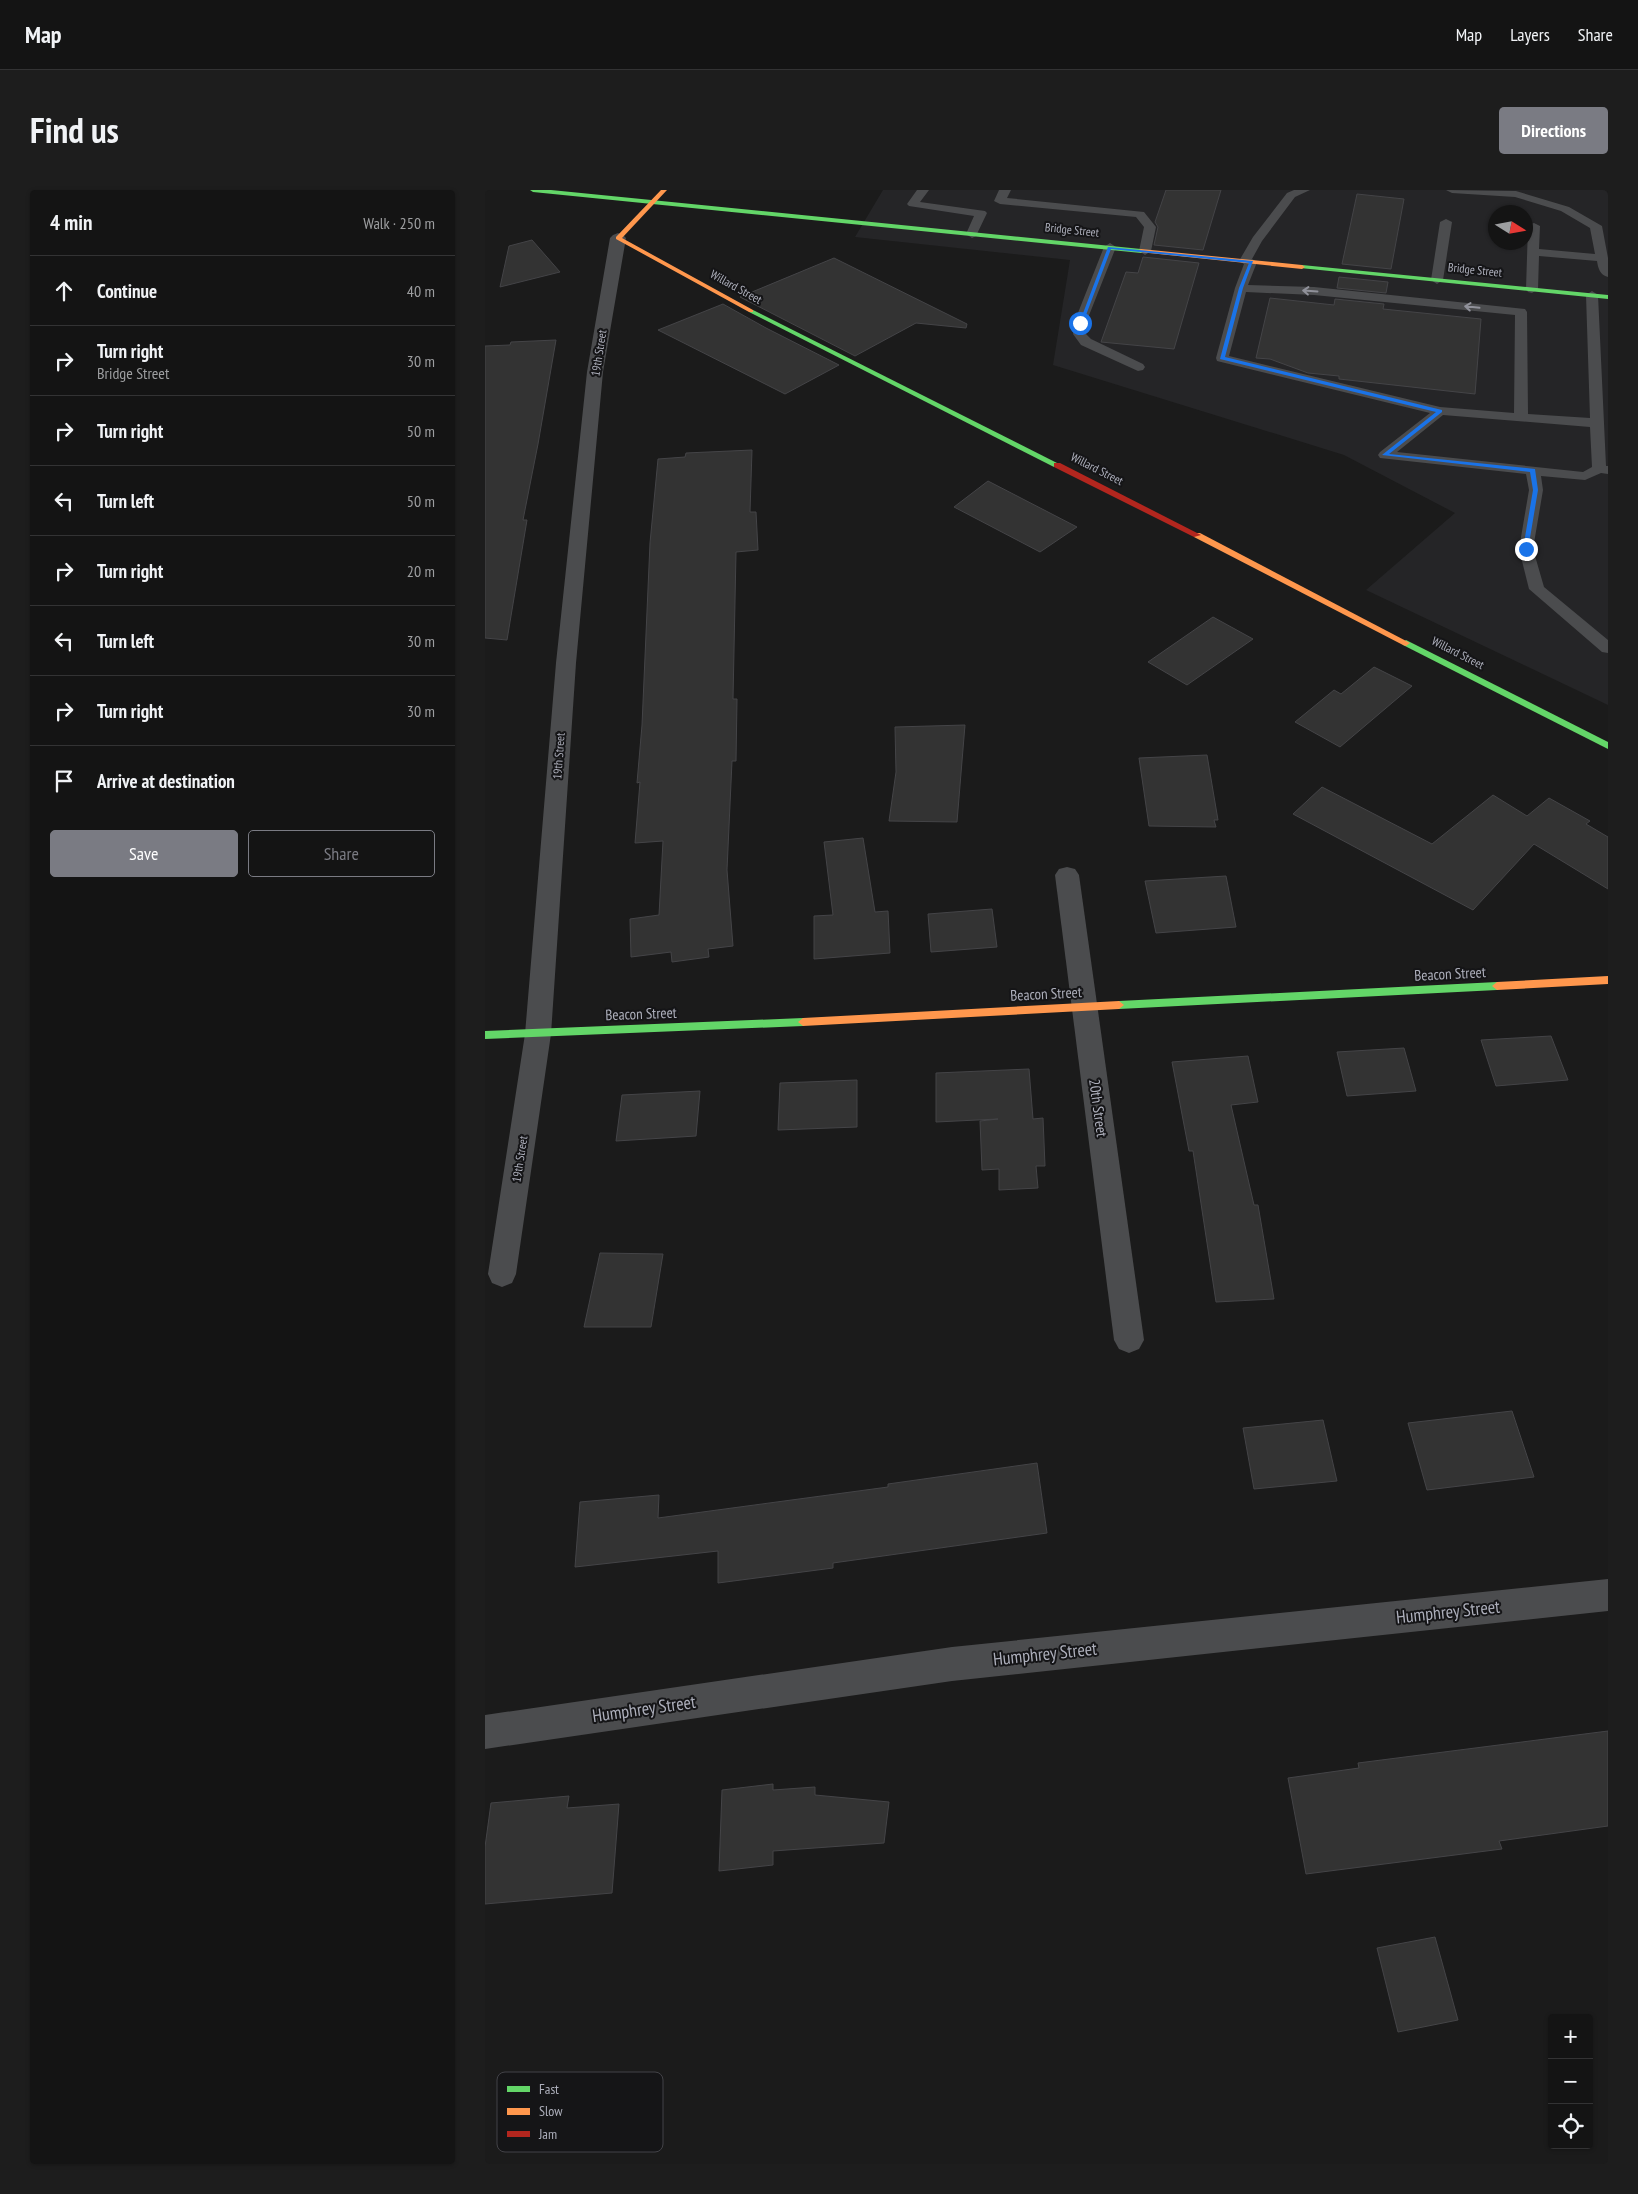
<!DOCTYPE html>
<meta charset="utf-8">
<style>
:root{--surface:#141414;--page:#1d1d1d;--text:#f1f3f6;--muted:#9d9ea0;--line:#333334;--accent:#7a7b83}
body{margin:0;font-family:"PT Sans Narrow",sans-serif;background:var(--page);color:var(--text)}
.controls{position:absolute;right:15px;bottom:15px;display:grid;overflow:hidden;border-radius:5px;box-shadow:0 1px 4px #0004}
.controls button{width:45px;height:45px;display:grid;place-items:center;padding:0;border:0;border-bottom:1px solid var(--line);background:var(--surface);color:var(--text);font:25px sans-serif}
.compass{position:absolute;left:1003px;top:15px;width:45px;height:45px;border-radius:50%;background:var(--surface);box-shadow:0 1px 4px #0004;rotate:101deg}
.stop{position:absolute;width:15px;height:15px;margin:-11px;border:4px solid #1a73e8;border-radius:50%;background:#fff}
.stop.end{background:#1a73e8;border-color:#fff;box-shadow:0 1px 5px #0008}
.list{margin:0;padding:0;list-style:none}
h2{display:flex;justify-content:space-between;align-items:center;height:65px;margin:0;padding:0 20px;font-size:21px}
h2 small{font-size:16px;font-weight:400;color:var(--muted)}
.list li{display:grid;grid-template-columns:32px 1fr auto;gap:15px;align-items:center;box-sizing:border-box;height:70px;padding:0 20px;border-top:1px solid var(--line)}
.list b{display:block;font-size:19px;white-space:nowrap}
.list p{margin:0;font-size:16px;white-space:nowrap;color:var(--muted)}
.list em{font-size:16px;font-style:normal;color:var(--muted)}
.actions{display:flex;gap:10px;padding:15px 20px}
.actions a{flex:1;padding:11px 0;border:1px solid var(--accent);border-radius:5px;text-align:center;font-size:18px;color:var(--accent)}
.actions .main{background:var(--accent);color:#fff}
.icon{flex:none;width:28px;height:28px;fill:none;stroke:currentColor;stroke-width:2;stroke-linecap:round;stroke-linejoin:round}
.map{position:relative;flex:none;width:1123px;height:1974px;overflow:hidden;border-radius:5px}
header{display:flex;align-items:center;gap:30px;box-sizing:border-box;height:70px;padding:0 25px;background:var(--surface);border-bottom:1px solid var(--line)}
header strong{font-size:24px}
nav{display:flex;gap:28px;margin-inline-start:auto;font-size:18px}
.intro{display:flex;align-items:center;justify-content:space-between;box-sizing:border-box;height:120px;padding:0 30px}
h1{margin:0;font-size:35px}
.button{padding:12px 22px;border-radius:5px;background:var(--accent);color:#fff;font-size:18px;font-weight:700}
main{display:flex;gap:30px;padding:0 30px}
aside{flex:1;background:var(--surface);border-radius:5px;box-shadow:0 1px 4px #0004}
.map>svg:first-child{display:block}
</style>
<header>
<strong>Map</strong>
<nav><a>Map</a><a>Layers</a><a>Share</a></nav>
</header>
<div class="intro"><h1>Find us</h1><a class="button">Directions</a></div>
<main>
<aside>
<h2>4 min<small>Walk · 250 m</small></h2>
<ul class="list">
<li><svg class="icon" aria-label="ahead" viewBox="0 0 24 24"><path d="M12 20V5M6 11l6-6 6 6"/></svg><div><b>Continue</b></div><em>40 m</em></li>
<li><svg class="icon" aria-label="right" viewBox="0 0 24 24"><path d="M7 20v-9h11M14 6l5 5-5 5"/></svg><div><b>Turn right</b><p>Bridge Street</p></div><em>30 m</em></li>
<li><svg class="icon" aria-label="right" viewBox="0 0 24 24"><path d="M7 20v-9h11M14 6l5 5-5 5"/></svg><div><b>Turn right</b></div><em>50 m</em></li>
<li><svg class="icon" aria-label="left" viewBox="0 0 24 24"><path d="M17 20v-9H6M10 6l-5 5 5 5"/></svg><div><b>Turn left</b></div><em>50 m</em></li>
<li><svg class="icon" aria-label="right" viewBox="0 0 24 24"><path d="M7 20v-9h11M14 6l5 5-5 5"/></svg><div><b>Turn right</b></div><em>20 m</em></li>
<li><svg class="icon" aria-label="left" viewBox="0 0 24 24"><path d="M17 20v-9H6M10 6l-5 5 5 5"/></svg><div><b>Turn left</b></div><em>30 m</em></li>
<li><svg class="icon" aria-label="right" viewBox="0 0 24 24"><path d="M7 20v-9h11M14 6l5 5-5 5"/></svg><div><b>Turn right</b></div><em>30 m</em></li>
<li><svg class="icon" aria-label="arrive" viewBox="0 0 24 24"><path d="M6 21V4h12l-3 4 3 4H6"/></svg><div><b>Arrive at destination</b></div></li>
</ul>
<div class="actions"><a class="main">Save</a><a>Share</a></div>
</aside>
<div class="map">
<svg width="1123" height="1974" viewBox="0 0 1123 1974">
<rect width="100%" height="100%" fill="#1b1b1b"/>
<!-- built -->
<path fill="#252527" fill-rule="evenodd" d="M398 0H1123V515L881 400 970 323 859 265 568 175 585 70 370 47ZM1011 22H1040V52H1011Z"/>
<!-- building -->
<g fill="#333" stroke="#444447">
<polygon points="681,0 736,0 718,60 669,55 673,37 670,32"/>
<polygon points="872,4 919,9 906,79 857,74"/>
<polygon points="47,50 75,82 15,97 24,56"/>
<polygon points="658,67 714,73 689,159 616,152 641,82 653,83"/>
<polygon points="349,68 482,134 481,138 431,133 370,166 255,107"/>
<polygon points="854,87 903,92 901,103 852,98"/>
<polygon points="785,108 849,115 850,109 899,114 898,119 996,129 990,204 854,189 854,186 823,183 785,169 771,168"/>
<polygon points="238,114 281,138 354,175 300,204 173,140"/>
<polygon points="71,150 53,254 38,330 42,330 22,450 0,448 0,156 25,155 26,152"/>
<polygon points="267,260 265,322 271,322 273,360 251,362 248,509 252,509 251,571 247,571 242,680 248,756 223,759 224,767 187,772 186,762 146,767 145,729 174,725 178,651 150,653 155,592 152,593 157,535 165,353 173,269 200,267 201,263"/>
<polygon points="503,291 592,337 555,362 469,317"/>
<polygon points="728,427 768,449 702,495 663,472"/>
<polygon points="889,477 927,496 855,557 810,532 849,500 856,504"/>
<polygon points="480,535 472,632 404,631 411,582 410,537"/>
<polygon points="722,565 733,630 729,630 731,637 664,636 654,568"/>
<polygon points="837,597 947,654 1008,605 1042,626 1064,608 1105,631 1101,634 1123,647 1123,699 1049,654 988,720 808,624"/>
<polygon points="378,648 390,722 403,721 405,763 329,769 329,726 348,725 339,652"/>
<polygon points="741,686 751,737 671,743 660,691"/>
<polygon points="507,719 512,757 446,762 443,724"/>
<polygon points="1066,846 1083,890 1011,896 996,850"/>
<polygon points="919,858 931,901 862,906 852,862"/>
<polygon points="763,866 773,912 746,915 769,1015 773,1015 789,1109 731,1112 708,961 704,961 687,872"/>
<polygon points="544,879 548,929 558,928 560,976 551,976 553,998 514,1000 514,979 497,980 495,931 513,929 451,932 451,883"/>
<polygon points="372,890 372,937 293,940 295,893"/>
<polygon points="215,901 211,946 131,951 137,905"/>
<polygon points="115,1063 178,1064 166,1137 99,1137"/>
<polygon points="1027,1221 1049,1287 942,1300 923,1233"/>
<polygon points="838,1230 852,1291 769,1299 758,1238"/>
<polygon points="552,1273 562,1343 348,1373 348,1378 233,1393 233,1361 90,1377 95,1312 174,1305 173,1328 403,1297 403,1294"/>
<polygon points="1123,1541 1123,1636 1014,1651 1017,1659 821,1684 803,1588 874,1578 873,1573"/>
<polygon points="288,1594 288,1600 330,1597 330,1605 404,1612 399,1653 288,1661 288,1675 234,1681 237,1600"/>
<polygon points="84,1606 82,1618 134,1614 127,1703 0,1714 0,1657 6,1613"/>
<polygon points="950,1747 973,1830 913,1842 892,1758"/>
</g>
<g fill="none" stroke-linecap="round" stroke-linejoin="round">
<!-- lane -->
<g fill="#4b4c4e" fill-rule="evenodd">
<polygon points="432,0 444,0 435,12 500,21 502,23 491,46 487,48 481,44 489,26 424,16 422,14"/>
<polygon points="514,0 526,0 522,8 659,22 671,37 666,61 660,65 654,61 659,37 651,27 515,14 509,11"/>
<path d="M809 0H825L810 7 777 51 767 69 772 72 763 95 829 97 1040 119 1042 122 1043 224 1105 228 1101 105 1107 101 1113 105 1121 276H1123V284L1116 283 1100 290 1056 286 1058 300 1048 359 1059 397 1123 450V463L1117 462 1044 399 1034 359 1044 300 1041 284 895 268 893 265 895 262 945 223 732 171 731 168 750 98 759 74 754 71 768 47 802 3ZM761 102 829 105 1030 125 1029 223 955 217 744 166ZM958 225 1105 237 1107 277 1098 282 912 262Z"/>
<path d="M961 0 1031 1 1084 17 1117 36 1123 68V87C1115 85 1113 78 1112 71L1054 66 1053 99 1047 103 1043 102 1041 99 1043 36 1045 34 1049 33 1055 36 1054 59 1110 64 1105 38 1076 21 1030 7 967 3Z"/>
<polygon points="961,29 967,32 958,90 952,94 946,90 955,32"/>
<polygon points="625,53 631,57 601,133 600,143 606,149 658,174 660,177 658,180 653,181 596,155 588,144 589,133 619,57"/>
</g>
<!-- street -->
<g fill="#4b4c4e" fill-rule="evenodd">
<polygon points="133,43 138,45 141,48 118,182 91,473 66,844 31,1084 27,1093 17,1097 7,1093 3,1084 40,844 71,473 102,182 125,48 128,45"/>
<polygon points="582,677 590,679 594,685 659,1150 654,1159 644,1163 634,1159 629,1150 570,685 574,679"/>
<polygon points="1123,1389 1123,1421 467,1491 0,1559 0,1525 467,1457"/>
</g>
<!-- fast -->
<g fill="#63d668" fill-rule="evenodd">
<polygon points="45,0 66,0 656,59 659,61 656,63 48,2"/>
<polygon points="817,75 1123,105 1123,109 815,78 814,77"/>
<polygon points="264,120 268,120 576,275 569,277 264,122"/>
<polygon points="921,450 1123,552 1123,559 918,455 917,453"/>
<polygon points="1012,792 1017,796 1012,800 634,819 629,815 634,811"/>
<polygon points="318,828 323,832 318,836 0,849 0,841"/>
</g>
<!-- slow -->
<g fill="#ff974d" fill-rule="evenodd">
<polygon points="176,0 182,0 137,48 268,120 268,122 264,122 131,49 131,47"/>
<polygon points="656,59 817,75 820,77 817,79 654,62 654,60"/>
<polygon points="709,343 715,343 925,453 921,456 918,455 709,347"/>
<polygon points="1123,786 1123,794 1012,800 1007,796 1012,792"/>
<polygon points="634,811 639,815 634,819 318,836 313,832 318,828"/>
</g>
<!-- jam -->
<polygon fill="#b3261e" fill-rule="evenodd" points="569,273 575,273 716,345 709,347 569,277"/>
</g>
<!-- one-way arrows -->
<defs><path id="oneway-shaft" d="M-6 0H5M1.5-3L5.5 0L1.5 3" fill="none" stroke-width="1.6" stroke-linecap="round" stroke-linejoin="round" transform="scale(1.25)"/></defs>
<g stroke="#90919a">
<use href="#oneway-shaft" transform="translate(825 101) rotate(-176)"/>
<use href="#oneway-shaft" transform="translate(987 117) rotate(-174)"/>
</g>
<!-- route -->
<polygon fill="#1a73e8" points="623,57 768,71 758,98 740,167 957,220 957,222 904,264 1050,279 1053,300 1043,360 1038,359 1048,300 1045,282 897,265 951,222 735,169 754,98 764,73 626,59 598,133 594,134"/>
<g text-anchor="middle" stroke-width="4" stroke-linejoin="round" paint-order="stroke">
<!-- far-street labels -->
<g font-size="12" fill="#adafbb" stroke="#151517">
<text transform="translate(587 40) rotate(6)" y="4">Bridge Street</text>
<text transform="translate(990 80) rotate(6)" y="4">Bridge Street</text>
<text transform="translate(251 97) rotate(29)" y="4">Willard Street</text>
<text transform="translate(114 163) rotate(-81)" y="4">19th Street</text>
<text transform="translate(612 279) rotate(27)" y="4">Willard Street</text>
<text transform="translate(973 463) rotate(27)" y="4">Willard Street</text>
<text transform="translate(74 566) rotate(-86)" y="4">19th Street</text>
<text transform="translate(35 969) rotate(-81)" y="4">19th Street</text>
</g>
<!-- street labels -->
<g font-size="15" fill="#adafbb" stroke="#151517">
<text transform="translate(965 784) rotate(-3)" y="5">Beacon Street</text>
<text transform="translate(561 804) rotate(-3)" y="5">Beacon Street</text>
<text transform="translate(156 824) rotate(-2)" y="5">Beacon Street</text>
<text transform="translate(613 918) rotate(82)" y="5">20th Street</text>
</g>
<!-- near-street labels -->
<g font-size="18" fill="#adafbb" stroke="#151517">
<text transform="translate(963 1422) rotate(-6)" y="6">Humphrey Street</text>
<text transform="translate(560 1464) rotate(-6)" y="6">Humphrey Street</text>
<text transform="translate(159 1519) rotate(-8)" y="6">Humphrey Street</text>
</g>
</g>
<!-- legend -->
<rect x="12" y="1882" width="166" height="80" rx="8" fill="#151517" stroke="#434348" stroke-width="1"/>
<rect x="22" y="1896" width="23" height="6" fill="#63d668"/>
<rect x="22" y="1918" width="23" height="7" fill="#ff974d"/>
<rect x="22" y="1941" width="23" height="6" fill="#b3261e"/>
<g font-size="14" fill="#adafbb">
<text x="54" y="1904">Fast</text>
<text x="54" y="1926">Slow</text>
<text x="54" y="1949">Jam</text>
</g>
</svg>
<div class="controls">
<button>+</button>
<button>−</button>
<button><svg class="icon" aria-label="locate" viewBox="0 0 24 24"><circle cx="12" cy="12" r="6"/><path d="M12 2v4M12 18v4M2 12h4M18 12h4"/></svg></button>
</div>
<svg class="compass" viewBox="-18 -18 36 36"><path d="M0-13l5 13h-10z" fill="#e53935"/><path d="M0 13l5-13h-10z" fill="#9d9ea0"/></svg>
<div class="stop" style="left:595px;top:133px"></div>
<div class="stop end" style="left:1041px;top:359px"></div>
</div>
</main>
